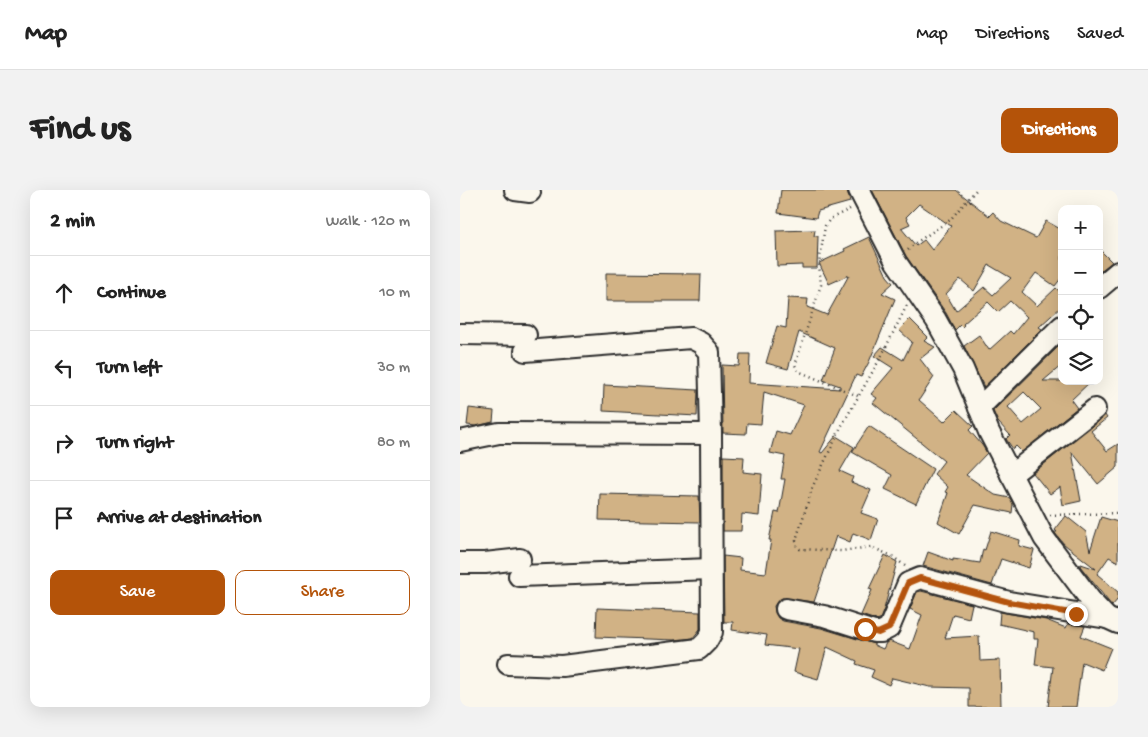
<!DOCTYPE html>
<meta charset="utf-8">
<style>
:root{--surface:#fff;--page:#f2f2f2;--text:#222;--muted:#767676;--line:#e0e0e0;--accent:#b45309}
body{margin:0;font-family:"Gochi Hand",sans-serif;background:var(--page);color:var(--text)}
.controls{position:absolute;right:15px;top:15px;display:grid;overflow:hidden;border-radius:10px;box-shadow:0 5px 20px #0002}
.controls button{width:45px;height:45px;display:grid;place-items:center;padding:0;border:0;border-bottom:1px solid var(--line);background:var(--surface);color:var(--text);font:25px sans-serif}
.stop{position:absolute;width:15px;height:15px;margin:-11px;border:4px solid #b45309;border-radius:50%;background:#fff}
.stop.end{background:#b45309;border-color:#fff;box-shadow:0 1px 5px #0008}
.list{margin:0;padding:0;list-style:none}
h2{display:flex;justify-content:space-between;align-items:center;height:65px;margin:0;padding:0 20px;font-size:21px}
h2 small{font-size:16px;font-weight:400;color:var(--muted)}
.list li{display:grid;grid-template-columns:32px 1fr auto;gap:15px;align-items:center;box-sizing:border-box;height:75px;padding:0 20px;border-top:1px solid var(--line)}
.list b{display:block;font-size:19px;white-space:nowrap}
.list em{font-size:16px;font-style:normal;color:var(--muted)}
.actions{display:flex;gap:10px;padding:15px 20px}
.actions a{flex:1;padding:11px 0;border:1px solid var(--accent);border-radius:10px;text-align:center;font-size:18px;color:var(--accent)}
.actions .main{background:var(--accent);color:#fff}
.icon{flex:none;width:28px;height:28px;fill:none;stroke:currentColor;stroke-width:2;stroke-linecap:round;stroke-linejoin:round}
.map{position:relative;flex:none;width:658px;height:517px;overflow:hidden;border-radius:10px}
header{display:flex;align-items:center;gap:30px;box-sizing:border-box;height:70px;padding:0 25px;background:var(--surface);border-bottom:1px solid var(--line)}
header strong{font-size:24px}
nav{display:flex;gap:28px;margin-inline-start:auto;font-size:18px}
.intro{display:flex;align-items:center;justify-content:space-between;box-sizing:border-box;height:120px;padding:0 30px}
h1{margin:0;font-size:35px}
.button{padding:12px 22px;border-radius:10px;background:var(--accent);color:#fff;font-size:18px;font-weight:700}
main{display:flex;gap:30px;padding:0 30px}
aside{flex:1;background:var(--surface);border-radius:10px;box-shadow:0 5px 20px #0002}
.map>svg:first-child{display:block}
</style>
<header>
<strong>Map</strong>
<nav><a>Map</a><a>Directions</a><a>Saved</a></nav>
</header>
<div class="intro"><h1>Find us</h1><a class="button">Directions</a></div>
<main>
<aside>
<h2>2 min<small>Walk · 120 m</small></h2>
<ul class="list">
<li><svg class="icon" aria-label="ahead" viewBox="0 0 24 24"><path d="M12 20V5M6 11l6-6 6 6"/></svg><div><b>Continue</b></div><em>10 m</em></li>
<li><svg class="icon" aria-label="left" viewBox="0 0 24 24"><path d="M17 20v-9H6M10 6l-5 5 5 5"/></svg><div><b>Turn left</b></div><em>30 m</em></li>
<li><svg class="icon" aria-label="right" viewBox="0 0 24 24"><path d="M7 20v-9h11M14 6l5 5-5 5"/></svg><div><b>Turn right</b></div><em>80 m</em></li>
<li><svg class="icon" aria-label="arrive" viewBox="0 0 24 24"><path d="M6 21V4h12l-3 4 3 4H6"/></svg><div><b>Arrive at destination</b></div></li>
</ul>
<div class="actions"><a class="main">Save</a><a>Share</a></div>
</aside>
<div class="map">
<svg width="658" height="517" viewBox="0 0 658 517">
<rect width="100%" height="100%" fill="#fbf7ec"/>
<filter id="ink" filterUnits="userSpaceOnUse"><feTurbulence type="fractalNoise" baseFrequency=".02" numOctaves="2"/><feDisplacementMap in="SourceGraphic" scale="10" xChannelSelector="R" yChannelSelector="G"/><feConvolveMatrix kernelMatrix="1 2 1 2 8 2 1 2 1" color-interpolation-filters="sRGB"/></filter>
<g filter="url(#ink)">
<!-- building -->
<g fill="#d1b285" stroke="#2b2b2b" fill-rule="evenodd">
<polygon points="321,0 387,0 390,12 358,21 356,28 318,23"/>
<path d="M412 0H496L529 26 533 22 541 31 576 48 586 31 602 40V87L595 96 576 83 562 102 577 116 596 98 602 104V116L579 137 582 139 524 197 504 156 519 145 529 160 550 141 553 144 567 127 550 111 538 122 528 112 503 134 504 135 502 137 500 135 495 140 486 123 446 66ZM459 14 491 36 472 60 464 50 456 56 441 38 450 34 446 27ZM529 75 551 88 533 105 524 97 496 121 486 104 500 89 514 101Z"/>
<polygon points="355,40 354,46 358,46 357,78 342,78 342,75 317,76 316,41"/>
<polygon points="409,47 427,86 433,93 422,103 435,109 409,172 401,187 396,185 360,262 362,263 376,246 394,257 380,281 393,287 391,292 411,300 401,323 418,329 411,350 393,343 390,352 376,346 354,412 322,408 317,412 314,416 315,422 318,428 323,431 361,438 414,454 414,455 423,459 426,453 429,451 450,459 462,425 450,419 457,402 461,401 512,414 509,428 493,424 485,448 519,446 520,471 540,470 541,517 509,517 509,498 470,497 432,488 429,495 411,487 414,480 396,474 397,471 367,457 358,489 334,482 339,459 305,455 307,445 272,440 273,432 264,432 263,366 281,368 280,380 306,383 311,350 309,350 315,322 319,323 325,289 321,289 325,266 310,263 316,241 330,245 344,215 304,202 301,234 287,233 286,244 263,243 262,175 279,176 280,164 290,164 289,193 380,199 380,196 363,190 375,158 339,142 328,179 306,173 317,136 326,138 328,108 348,109 347,117 367,125 389,85 369,94 359,73 385,61 384,59"/>
<polygon points="639,59 652,72 639,82"/>
<polygon points="146,83 241,84 240,111 146,111"/>
<polygon points="450,129 468,147 464,151 475,157 460,169 474,187 459,210 484,232 496,220 513,236 509,240 522,255 527,263 506,285 535,305 550,308 553,314 552,323 515,315 499,344 478,332 488,303 485,302 488,297 474,284 484,271 413,213 417,208 411,204 433,178 414,166 422,157 443,170 452,152 439,140"/>
<path d="M602 153V175L583 191H631L611 210 617 218 562 262 556 256 553 259 546 249 550 245 538 232 533 221ZM564 202 581 219 563 234 548 217Z"/>
<polygon points="144,195 238,200 237,226 143,221"/>
<polygon points="9,218 34,221 33,232 16,236 7,235"/>
<polygon points="645,225 647,228 631,241 647,261 658,254 658,277 638,294 612,262 621,311 603,315 600,297 590,304 573,283"/>
<polygon points="409,236 473,279 456,314 425,299 432,285 392,262"/>
<polygon points="263,266 284,267 283,282 302,284 299,326 282,324 281,341 263,341"/>
<polygon points="140,304 239,306 240,332 139,330"/>
<polygon points="606,326 626,342 630,361 641,327 658,332 658,372 649,367 637,384 658,402 658,409 652,416 620,376 621,374 636,379 604,354 594,342 597,342 595,340"/>
<polygon points="531,341 560,350 559,356 574,360 569,378 541,369 532,395 463,376 468,362 493,371 493,369 520,373 523,359 525,360"/>
<polygon points="425,365 437,372 424,419 420,429 416,430 401,425 412,400 409,399"/>
<polygon points="137,418 240,422 240,439 233,448 214,450 136,447"/>
<polygon points="540,422 586,430 606,438 608,434 625,436 621,446 651,458 642,480 622,472 616,517 588,517 593,477 575,475 578,449 574,449 574,442 539,434"/>
</g>
<g fill="none" stroke-linecap="round" stroke-linejoin="round">
<!-- minor casing -->
<g stroke="#2b2b2b" stroke-width="24">
<g id="minor">
<polyline points="55,0 70,2"/>
<polyline points="399,0 436,72 476,130 503,179 529,242 584,348 632,412 647,428 658,433"/>
<polyline points="639,98 658,82"/>
<polyline points="0,144 66,145"/>
<polyline points="519,218 602,136"/>
<polyline points="0,251 39,243 251,244"/>
<polyline points="551,285 635,219"/>
<polyline points="0,373 25,373 60,369"/>
<polyline points="59,386 251,379"/>
<polyline points="326,419 364,426 414,442 421,442 429,438 448,393 460,388 549,412 647,428"/>
<polyline points="48,474 102,476 239,459 247,451 252,442 251,244 249,162 241,153 231,148 65,161"/>
</g>
</g>
<!-- path -->
<g stroke="#2b2b2b" stroke-width="2.5" stroke-dasharray="1 4" stroke-linecap="butt">
<polyline points="390,19 370,29 365,36 359,74 361,95 335,175 338,181 398,206"/>
<polyline points="448,60 454,54 490,30 516,0"/>
<polyline points="590,325 658,323"/>
<polyline points="445,376 432,366 411,357 381,361 340,359 336,355 336,350 353,296 381,237 421,167 447,115"/>
</g>
<!-- minor -->
<use href="#minor" stroke="#fbf7ec" stroke-width="20"/>
</g>
</g>
<g fill="none" stroke-linecap="round" stroke-linejoin="round" filter="url(#ink)">
<!-- route -->
<polyline stroke="#b45309" stroke-width="6" points="405,439 418,443 429,438 448,393 460,388 549,412 616,424"/>
</g>
</svg>
<div class="controls">
<button>+</button>
<button>−</button>
<button><svg class="icon" aria-label="locate" viewBox="0 0 24 24"><circle cx="12" cy="12" r="6"/><path d="M12 2v4M12 18v4M2 12h4M18 12h4"/></svg></button>
<button><svg class="icon" aria-label="layers" viewBox="0 0 24 24"><path d="M12 4l9 5-9 5-9-5zM3 14l9 5 9-5"/></svg></button>
</div>
<div class="stop" style="left:405px;top:439px"></div>
<div class="stop end" style="left:616px;top:424px"></div>
</div>
</main>
